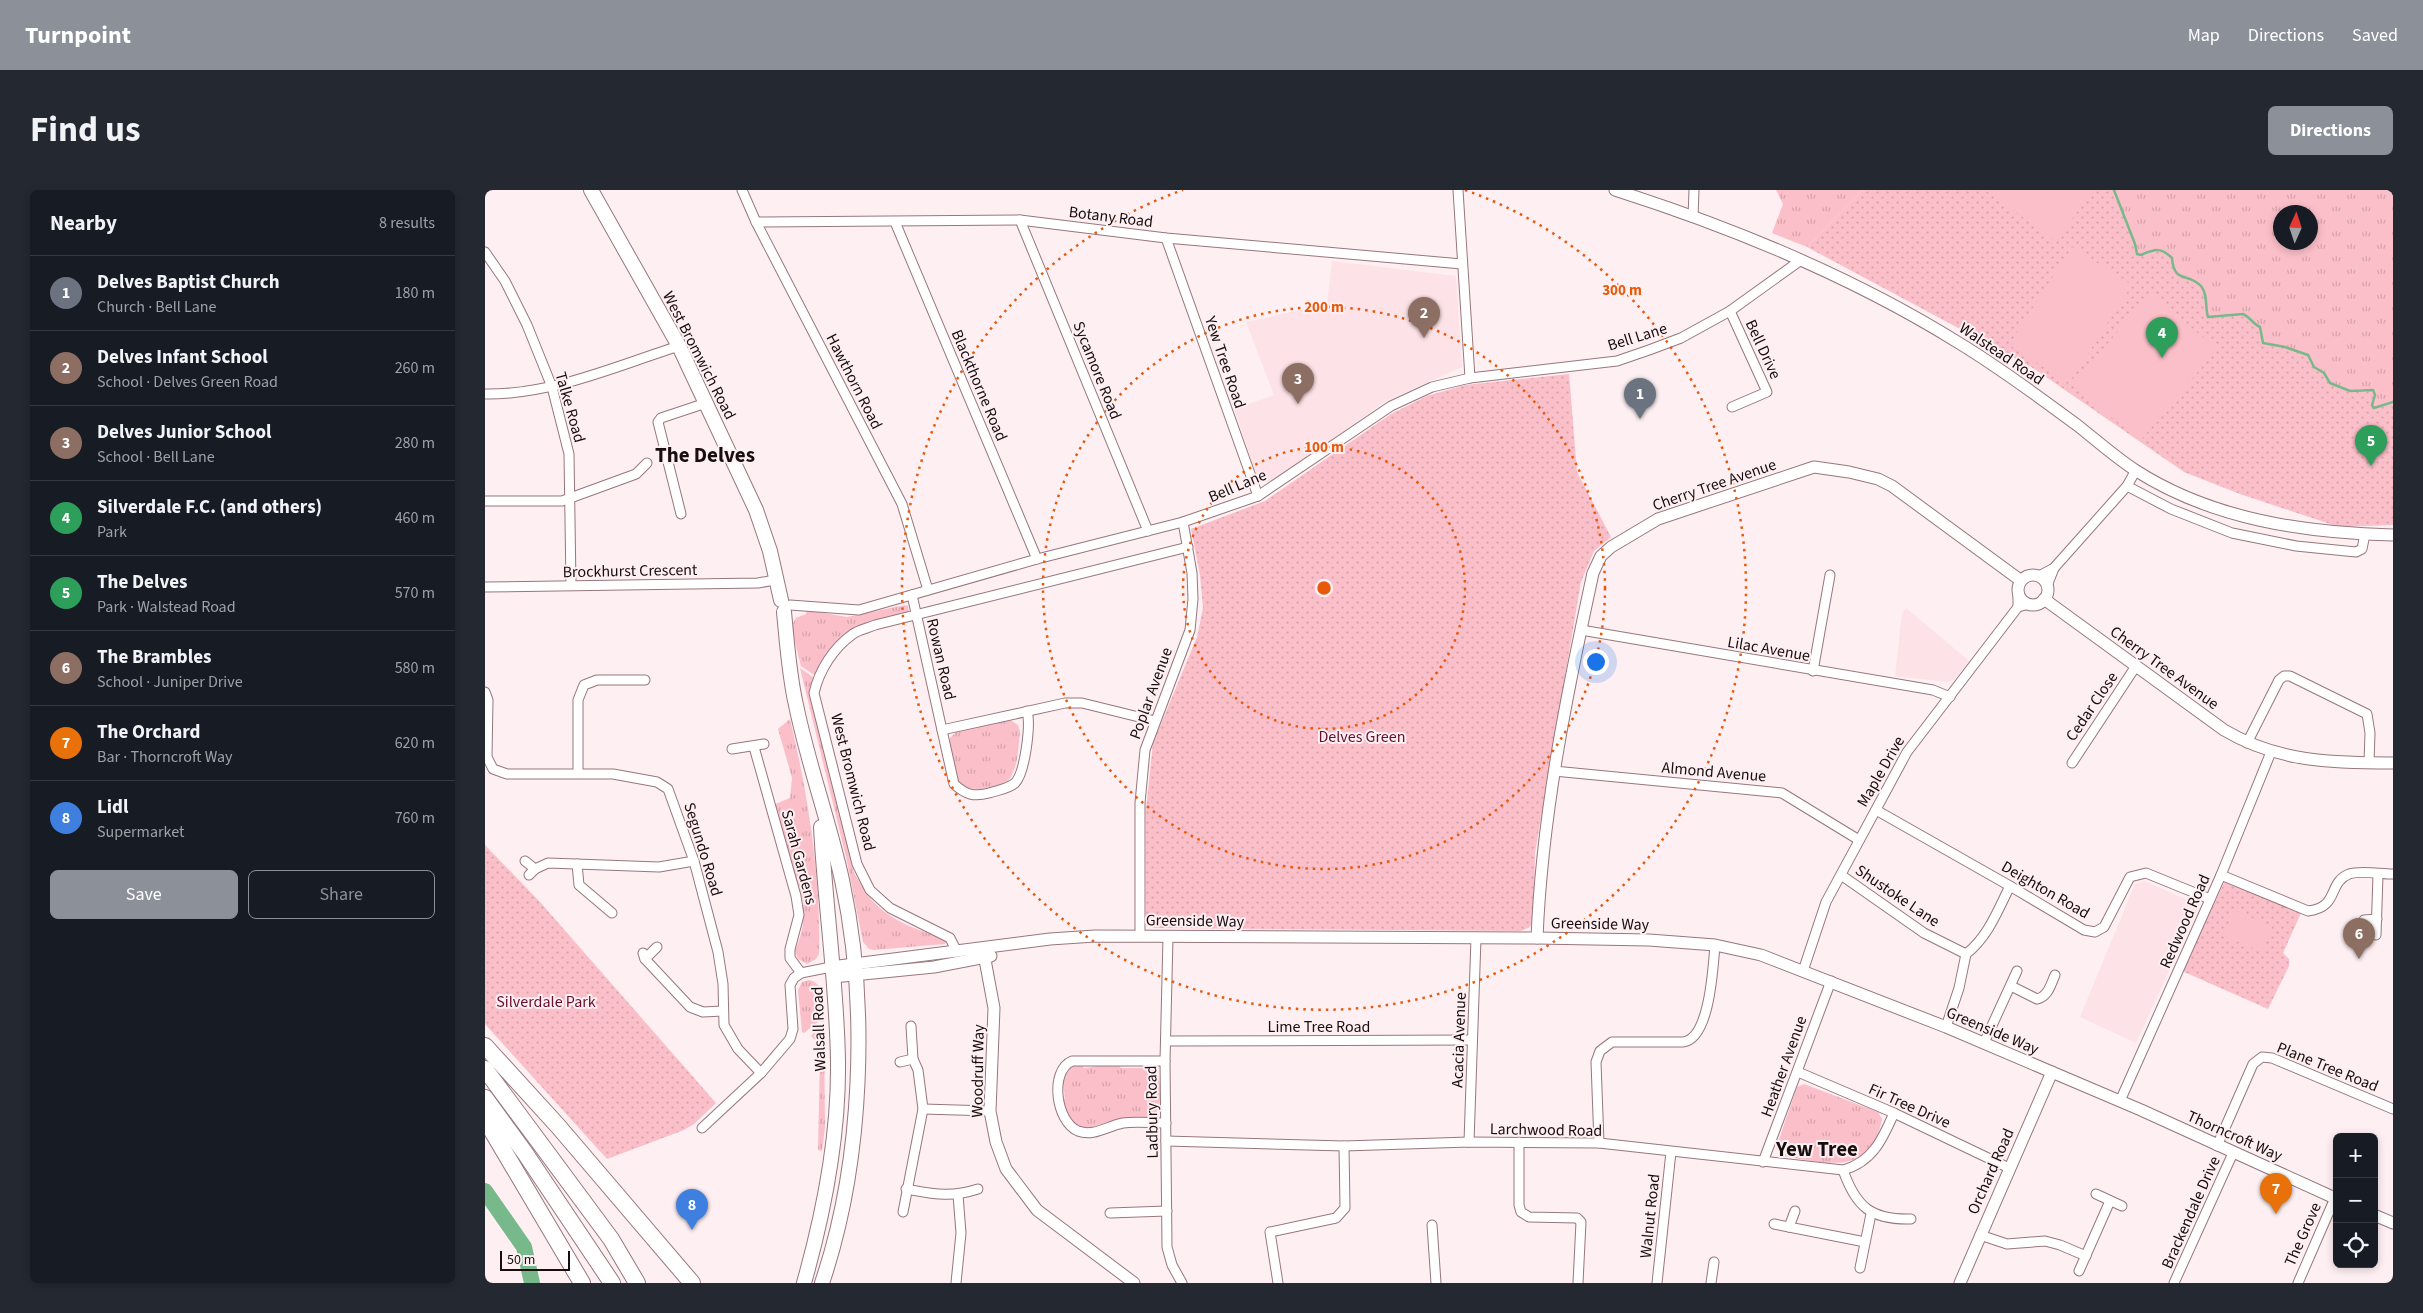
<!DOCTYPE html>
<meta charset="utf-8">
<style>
:root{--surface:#171b24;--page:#242831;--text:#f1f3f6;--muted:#9ea1a6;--line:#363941;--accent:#8c9099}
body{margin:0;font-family:"Source Sans 3",sans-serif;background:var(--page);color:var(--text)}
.controls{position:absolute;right:15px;bottom:15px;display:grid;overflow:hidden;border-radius:8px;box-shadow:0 2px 8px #0003}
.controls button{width:45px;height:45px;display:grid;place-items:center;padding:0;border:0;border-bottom:1px solid var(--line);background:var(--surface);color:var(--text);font:25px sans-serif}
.compass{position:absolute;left:1788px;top:15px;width:45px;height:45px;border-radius:50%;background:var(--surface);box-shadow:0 2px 8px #0003;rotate:3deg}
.scale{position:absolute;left:15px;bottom:12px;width:70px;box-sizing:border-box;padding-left:5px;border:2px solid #180d0f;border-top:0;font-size:14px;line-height:18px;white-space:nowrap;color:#180d0f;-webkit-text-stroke:4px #feeff2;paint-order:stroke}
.you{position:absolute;left:1110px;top:471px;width:18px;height:18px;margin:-12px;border:4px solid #fff;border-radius:50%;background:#1a73e8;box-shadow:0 0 0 8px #1a73e833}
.badge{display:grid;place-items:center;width:32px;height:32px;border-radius:50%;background:var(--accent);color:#fff;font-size:16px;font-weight:700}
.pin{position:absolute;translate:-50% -41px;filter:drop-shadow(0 1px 2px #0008)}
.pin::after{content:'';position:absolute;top:26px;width:18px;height:15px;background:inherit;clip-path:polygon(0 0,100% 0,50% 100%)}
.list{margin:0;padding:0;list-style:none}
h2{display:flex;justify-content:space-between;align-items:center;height:65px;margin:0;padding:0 20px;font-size:21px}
h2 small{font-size:16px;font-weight:400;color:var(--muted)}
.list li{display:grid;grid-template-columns:32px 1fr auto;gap:15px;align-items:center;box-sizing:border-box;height:75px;padding:0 20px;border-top:1px solid var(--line)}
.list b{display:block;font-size:19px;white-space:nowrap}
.list p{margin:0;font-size:16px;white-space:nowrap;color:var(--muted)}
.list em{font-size:16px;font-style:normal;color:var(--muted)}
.actions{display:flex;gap:10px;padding:15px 20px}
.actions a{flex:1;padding:11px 0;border:1px solid var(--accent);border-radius:8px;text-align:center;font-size:18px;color:var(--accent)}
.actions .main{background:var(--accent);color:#fff}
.icon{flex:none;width:28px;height:28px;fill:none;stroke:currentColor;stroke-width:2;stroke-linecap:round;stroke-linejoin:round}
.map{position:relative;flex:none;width:1908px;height:1093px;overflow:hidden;border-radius:8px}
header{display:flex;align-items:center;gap:30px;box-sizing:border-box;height:70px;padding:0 25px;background:var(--accent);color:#fff}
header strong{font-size:24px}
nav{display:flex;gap:28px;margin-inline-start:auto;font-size:18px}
.intro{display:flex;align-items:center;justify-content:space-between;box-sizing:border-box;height:120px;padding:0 30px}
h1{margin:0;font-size:35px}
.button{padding:12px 22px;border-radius:8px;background:var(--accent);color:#fff;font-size:18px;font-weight:700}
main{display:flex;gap:30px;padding:0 30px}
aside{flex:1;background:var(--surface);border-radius:8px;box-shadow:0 2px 8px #0003}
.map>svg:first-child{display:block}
</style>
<header>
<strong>Turnpoint</strong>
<nav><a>Map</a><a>Directions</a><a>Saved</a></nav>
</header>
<div class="intro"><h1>Find us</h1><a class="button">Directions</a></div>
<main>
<aside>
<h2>Nearby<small>8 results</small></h2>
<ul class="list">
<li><span class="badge" style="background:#6b7280">1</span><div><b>Delves Baptist Church</b><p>Church · Bell Lane</p></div><em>180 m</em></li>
<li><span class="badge" style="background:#8d6e63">2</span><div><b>Delves Infant School</b><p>School · Delves Green Road</p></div><em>260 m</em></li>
<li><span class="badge" style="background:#8d6e63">3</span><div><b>Delves Junior School</b><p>School · Bell Lane</p></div><em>280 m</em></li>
<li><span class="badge" style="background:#2e9e5b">4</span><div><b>Silverdale F.C. (and others)</b><p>Park</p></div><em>460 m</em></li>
<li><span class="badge" style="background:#2e9e5b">5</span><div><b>The Delves</b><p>Park · Walstead Road</p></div><em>570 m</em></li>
<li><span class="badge" style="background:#8d6e63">6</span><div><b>The Brambles</b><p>School · Juniper Drive</p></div><em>580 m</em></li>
<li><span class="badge" style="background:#e8710a">7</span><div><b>The Orchard</b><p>Bar · Thorncroft Way</p></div><em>620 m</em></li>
<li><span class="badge" style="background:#3f7fe0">8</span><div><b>Lidl</b><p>Supermarket</p></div><em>760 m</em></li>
</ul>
<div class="actions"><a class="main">Save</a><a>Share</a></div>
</aside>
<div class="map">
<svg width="1908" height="1093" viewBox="0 0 1908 1093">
<defs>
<pattern id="grass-tufts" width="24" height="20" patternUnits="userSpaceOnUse" patternTransform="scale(1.25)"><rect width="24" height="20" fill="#fbbfc9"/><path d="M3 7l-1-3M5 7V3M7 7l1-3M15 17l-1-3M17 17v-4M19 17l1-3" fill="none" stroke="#d6a3ab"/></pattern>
<pattern id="park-dots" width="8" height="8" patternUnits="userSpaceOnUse" patternTransform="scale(1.25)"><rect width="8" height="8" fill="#fbbfc9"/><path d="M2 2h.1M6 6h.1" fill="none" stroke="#d6a3ab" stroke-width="1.8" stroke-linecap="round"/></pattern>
</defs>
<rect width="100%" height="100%" fill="#feeff2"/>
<!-- built -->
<g fill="#fde3e7">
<polygon points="847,71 971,86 977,177 901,211 785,293 773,289 749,219 789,205 761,132 842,114"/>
<polygon points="1421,418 1484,471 1470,489 1462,492 1410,486 1417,423"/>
<polygon points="1659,691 1714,715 1651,853 1595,827 1650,694"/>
</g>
<!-- grass -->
<g fill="url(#grass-tufts)" fill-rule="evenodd">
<polygon points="1291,0 1378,0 1322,57 1287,43 1298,14"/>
<path d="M1629 0H1908V212L1889 218 1887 215 1890 205 1878 199 1865 201 1845 193 1839 183 1829 177 1826 170 1800 157 1778 153C1773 142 1770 128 1758 124L1723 127C1721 120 1722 110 1719 104 1710 83 1689 94 1687 68 1676 57 1670 59 1656 65L1652 64 1650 54ZM1796 22H1826V52H1796Z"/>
<polygon points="420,415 423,416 424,422 371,440 350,455 329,485 316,476 306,437 311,428 321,424 322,420 362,427"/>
<path d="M315 478 328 487 326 503 369 683C375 692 380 702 386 709 403 729 434 742 459 747L462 751 460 754 389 760 384 759 378 752 361 667Z"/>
<path d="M305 529C323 605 336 685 334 764L331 769 322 774 313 769 310 761C316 745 321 733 316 716L319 715 315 699H312L288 615 305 608 307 588 293 539Z"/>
<path d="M524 529 533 535 535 541C533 558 534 578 522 592 504 597 492 604 474 594L465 557V548L471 542Z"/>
<path d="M324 790C342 794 338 817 339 832L334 831 319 843 317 842 313 800 317 792Z"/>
<polygon points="336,835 339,835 340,937 337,961 333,960 335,866 332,852 326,846"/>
<path d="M596 874 599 878C611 877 622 874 634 875L636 878H664L666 876 671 877C675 890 679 913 670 924L672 926 660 930 656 927 637 928 607 937 604 940C587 936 581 926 578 910L580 908 577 887 585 877Z"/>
<path d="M1319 894 1393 922 1397 929C1386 989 1339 972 1296 966L1291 958 1312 897Z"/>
</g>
<!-- park -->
<g fill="url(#park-dots)">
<path d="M1378 0H1629L1650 54 1652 64 1656 65C1670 59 1676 57 1687 68 1689 94 1703 82 1716 96 1723 104 1720 117 1723 127L1758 124C1765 127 1768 134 1775 137L1778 153 1800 157 1823 166 1829 177 1839 183 1845 193 1865 201 1888 200 1890 205 1887 215 1889 218 1908 212V335L1854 337 1755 304 1699 282 1548 178 1322 57Z"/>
<polygon points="1084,184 1092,282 1126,347 1109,361 1096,392 1050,663 1049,728 1045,737 1036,741 669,738 661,728 661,619 668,553 712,447 718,418 715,385 706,339 780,311 906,224 942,206 980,195"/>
<polygon points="0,655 55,712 231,913 209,934 199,940 122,969 0,834"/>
<polygon points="1741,689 1816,723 1798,763 1804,769 1804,776 1783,819 1697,781"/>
</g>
<!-- garden -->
<g fill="#fbbfc9">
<polygon points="1500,0 1608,0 1571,51"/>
<polygon points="1587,57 1647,95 1584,193 1524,155"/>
<polygon points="1665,103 1732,159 1655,251 1588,195"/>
<polygon points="1749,720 1787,737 1777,762 1739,746"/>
</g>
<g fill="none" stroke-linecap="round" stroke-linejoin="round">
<!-- stream -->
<path stroke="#78b98b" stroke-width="2.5" d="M1629 0 1650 54 1652 64 1656 65C1670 59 1676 57 1687 68 1689 94 1703 82 1716 96 1723 104 1720 118 1723 127L1758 124C1765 127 1768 134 1775 137L1778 153 1800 157 1823 165 1829 177 1839 183 1845 193 1865 201 1888 200 1890 205 1887 215 1889 218 1908 212"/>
<!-- river -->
<polyline stroke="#78b98b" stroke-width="16" points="0,1001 39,1057 47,1093"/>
<!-- minor casing -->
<g stroke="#96777c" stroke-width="11">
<g id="minor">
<polyline points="257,0 271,32 417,314 443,400"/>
<polyline points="973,0 985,188"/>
<polyline points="1208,27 1209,0"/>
<polyline points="535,30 663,341"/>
<polyline points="271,32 535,30 681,48 977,74"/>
<polyline points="410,32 552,369"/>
<polyline points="681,48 773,306"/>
<polyline points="0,62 20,91 42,135 67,197 84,264 86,395"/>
<polyline points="1245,121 1282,202 1247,217"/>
<path d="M0 204C67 205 131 176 194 156"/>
<polyline points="1642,296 1686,319 1747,343 1811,356 1871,362 1877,359 1880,344"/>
<polyline points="0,311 77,311 151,284 162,273"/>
<polyline points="196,324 173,232 176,228 221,213"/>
<polyline points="1554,386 1569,378 1642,296 1651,280"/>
<polyline points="1562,396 1569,378"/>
<polyline points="0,397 273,393 290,390"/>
<polyline points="1533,404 1533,417"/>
<path d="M427 405 469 594C481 605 489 607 504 603 513 600 523 599 530 593 540 583 546 535 542 521"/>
<polyline points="305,415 374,420 552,369 698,332 773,306 906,216 947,197 985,188 1132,171 1164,160 1196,148 1245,121 1316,70"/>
<polyline points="1096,440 1448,500 1465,507"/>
<polyline points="1328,481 1345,385"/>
<polyline points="0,502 3,510 2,567 8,579 22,584 128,584 172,592 183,599 209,671 233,762 238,794 239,835 253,859 276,883"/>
<polyline points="457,540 580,513 597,513 670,531"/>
<polyline points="1762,553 1794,490 1799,486 1805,486 1882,524 1885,543 1884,573"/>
<polyline points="269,557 311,706 314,725 305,759 305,768 316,783"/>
<polyline points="247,559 279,554"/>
<polyline points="1587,573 1651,476"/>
<polyline points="1069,581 1297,603 1374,650"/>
<polyline points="93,583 93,510 99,495 112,490 160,490"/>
<polyline points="1391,620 1525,696 1599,740 1610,742 1619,737 1645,687 1661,683 1725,709"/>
<polyline points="40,671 50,679"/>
<polyline points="92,674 94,695 127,723"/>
<polyline points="44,685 50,679 63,673 174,677 209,671"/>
<polyline points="1356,685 1439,743 1481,764"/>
<path d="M1736 685 1823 721C1855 717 1842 693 1864 684 1876 680 1895 684 1908 684"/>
<polyline points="1879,730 1892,729"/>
<polyline points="655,745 655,613 660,560 705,440 708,409 707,383 698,332"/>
<polyline points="1891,745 1893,685"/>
<polyline points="683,747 680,871 682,1057 687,1075 697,1093"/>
<path d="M472 762 465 748 405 718 385 700 372 674 329 503C334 481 348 458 368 444 373 440 383 438 390 435L703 357"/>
<polyline points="158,763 160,769 205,817 218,822 238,821"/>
<polyline points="160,769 172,757"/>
<polyline points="1318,781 1341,712 1422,562 1533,417 1544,414"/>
<path d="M1526 796 1552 809C1563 807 1566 794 1570 785"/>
<path d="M1461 837 1474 798 1481 764C1503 747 1513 720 1525 696"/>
<polyline points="681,851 986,850"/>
<polyline points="1499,853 1532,781"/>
<path d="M680 871H587C564 881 571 932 593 941 609 947 622 936 638 933 651 931 667 933 681 933"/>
<polyline points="415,872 428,869"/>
<polyline points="1313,882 1409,923 1524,978"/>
<polyline points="1635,911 1736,685 1786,562"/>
<polyline points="438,919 505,921"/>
<polyline points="217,938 276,883 305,849 308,839 305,795 309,788 316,783 346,777"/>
<path d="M681 951 859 956 984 952 1114 953 1358 980C1388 972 1398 948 1409 923"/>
<polyline points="984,952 991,748"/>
<polyline points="1034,952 1034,1015 1036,1022 1044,1027 1092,1028 1096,1032 1093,1093"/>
<path d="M1114 953 1111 872 1115 861 1127 852H1198C1225 849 1228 777 1230 755"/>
<polyline points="1732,956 1768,874 1777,867 1787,868 1908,919"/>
<polyline points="1278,972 1346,791"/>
<path d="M1358 980C1371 1017 1386 1030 1426 1029"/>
<path d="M421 999C449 1004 465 1008 493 999"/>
<polyline points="1611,1004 1637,1016"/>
<polyline points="418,1022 438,919 433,880 428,869 426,836"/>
<polyline points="625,1023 682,1021"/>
<polyline points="1289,1034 1380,1052"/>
<polyline points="947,1035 951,1093"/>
<polyline points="1304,1037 1310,1021"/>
<polyline points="1495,1045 1522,1054 1560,1051 1575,1055 1601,1066"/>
<polyline points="1375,1078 1386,1024"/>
<polyline points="1594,1081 1625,1011"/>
<polyline points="471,1093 476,1043 473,1005"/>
<polyline points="793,1093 785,1042 851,1028 860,1018 859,956"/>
<polyline points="1172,1093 1186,962"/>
<polyline points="1226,1093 1229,1072"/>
<polyline points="1689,1093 1748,963"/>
<polyline points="1813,1093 1850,1008"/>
</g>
</g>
<!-- tertiary casing -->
<g stroke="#96777c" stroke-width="13">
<g id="tertiary">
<path d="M1130 0C1249 38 1368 87 1474 153 1515 178 1553 206 1592 235 1611 250 1630 267 1650 280 1726 329 1819 343 1908 345"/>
<circle cx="1548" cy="400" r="15"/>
<path d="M1559 409 1739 540C1793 572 1846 573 1908 573"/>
<path d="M1052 748C1057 624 1082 503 1108 383L1116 366 1126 357 1173 329 1329 277 1364 282 1393 289 1407 296 1535 390"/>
<polyline points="498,759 509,818 505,921 511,952 521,979 552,1020 649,1093"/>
<polyline points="346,777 565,749 610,746 1052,748 1164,750 1230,755 1276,765 1461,837 1656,920 1852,1009"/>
<polyline points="348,787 449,777 506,766"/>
<polyline points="1889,1025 1908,1033"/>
<polyline points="1475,1093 1567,882"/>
</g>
</g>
<!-- primary casing -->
<g stroke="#96777c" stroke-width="16">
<g id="primary">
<polyline points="106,0 194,156 271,320 285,361 296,410"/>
<path d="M299 422C302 452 304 485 311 515 323 574 344 631 357 690 384 815 378 972 337 1093"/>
<path d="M319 1093C339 1022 354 947 353 872 352 794 340 715 336 637"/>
</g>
</g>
<!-- motorway casing -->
<g stroke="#96777c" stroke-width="18">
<g id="motorway">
<polyline points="0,856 73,936 207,1093"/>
<polyline points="0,879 126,1049 152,1093"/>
<polyline points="0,908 40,963 127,1093"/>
<polyline points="0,929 97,1093"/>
</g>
</g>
<!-- minor -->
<use href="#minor" stroke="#fff" stroke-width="9"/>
<!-- tertiary -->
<use href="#tertiary" stroke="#fff" stroke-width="11"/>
<!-- primary -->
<use href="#primary" stroke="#fff" stroke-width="14"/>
<!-- motorway -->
<use href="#motorway" stroke="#fff" stroke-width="16"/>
</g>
<!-- distance rings -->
<g fill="none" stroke="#e8590c" stroke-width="2.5" stroke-dasharray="2.5 5">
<circle cx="839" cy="398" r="141"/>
<circle cx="839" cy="398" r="281"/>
<path d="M980 0A422 422 0 1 1 698 0"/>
</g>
<g text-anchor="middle" stroke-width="4" stroke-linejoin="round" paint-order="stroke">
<!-- street labels -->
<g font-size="16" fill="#180d0f" stroke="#feeff2">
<text transform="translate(626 26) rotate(7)" y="6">Botany Road</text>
<text transform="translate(1152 146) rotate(-17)" y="6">Bell Lane</text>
<text transform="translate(1279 159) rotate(65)" y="6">Bell Drive</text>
<text transform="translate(1517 163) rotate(34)" y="6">Walstead Road</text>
<text transform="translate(215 165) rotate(63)" y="6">West Bromwich Road</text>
<text transform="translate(741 172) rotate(71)" y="6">Yew Tree Road</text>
<text transform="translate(613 180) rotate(68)" y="6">Sycamore Road</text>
<text transform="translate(370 191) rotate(63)" y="6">Hawthorn Road</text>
<text transform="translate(495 195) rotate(67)" y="6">Blackthorne Road</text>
<text transform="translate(86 217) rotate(74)" y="6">Talke Road</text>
<text transform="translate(1229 294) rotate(-19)" y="6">Cherry Tree Avenue</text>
<text transform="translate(752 295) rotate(-23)" y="6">Bell Lane</text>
<text transform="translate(145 380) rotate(-1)" y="6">Brockhurst Crescent</text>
<text transform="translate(1284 458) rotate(10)" y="6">Lilac Avenue</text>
<text transform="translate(457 469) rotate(77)" y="6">Rowan Road</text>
<text transform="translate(1680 477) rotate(36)" y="6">Cherry Tree Avenue</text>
<text transform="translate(665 503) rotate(-70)" y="6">Poplar Avenue</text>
<text transform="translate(1606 516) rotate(-56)" y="6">Cedar Close</text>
<text transform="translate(1229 581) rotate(5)" y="6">Almond Avenue</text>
<text transform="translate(1395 581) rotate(-60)" y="6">Maple Drive</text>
<text transform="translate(369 592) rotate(76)" y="6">West Bromwich Road</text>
<text transform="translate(219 659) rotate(73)" y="6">Segundo Road</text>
<text transform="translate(315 667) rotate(75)" y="6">Sarah Gardens</text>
<text transform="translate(1561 699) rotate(30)" y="6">Deighton Road</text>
<text transform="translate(1413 705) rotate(34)" y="6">Shustoke Lane</text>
<text transform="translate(710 730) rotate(1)" y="6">Greenside Way</text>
<text transform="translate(1699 731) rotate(-66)" y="6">Redwood Road</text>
<text transform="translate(1115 733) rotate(1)" y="6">Greenside Way</text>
<text x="834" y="842">Lime Tree Road</text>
<text transform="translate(333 839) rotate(-92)" y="6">Walsall Road</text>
<text transform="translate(1508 840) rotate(23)" y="6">Greenside Way</text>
<text transform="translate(973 850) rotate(-88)" y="6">Acacia Avenue</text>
<text transform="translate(1298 876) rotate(-70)" y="6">Heather Avenue</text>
<text transform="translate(1843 876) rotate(22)" y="6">Plane Tree Road</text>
<text transform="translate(492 881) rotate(-89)" y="6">Woodruff Way</text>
<text transform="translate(1425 915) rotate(24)" y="6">Fir Tree Drive</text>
<text transform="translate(666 922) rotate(-91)" y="6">Ladbury Road</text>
<text transform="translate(1061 939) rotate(1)" y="6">Larchwood Road</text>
<text transform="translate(1750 945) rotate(24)" y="6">Thorncroft Way</text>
<text transform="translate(1505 981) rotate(-66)" y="6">Orchard Road</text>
<text transform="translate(1705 1022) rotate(-66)" y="6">Brackendale Drive</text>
<text transform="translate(1164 1026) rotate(-84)" y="6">Walnut Road</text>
<text transform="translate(1817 1044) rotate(-66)" y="6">The Grove</text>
</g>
<!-- park labels -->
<g font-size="16" fill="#690d2d" stroke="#feeff2">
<text x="877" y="552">Delves Green</text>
<text x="61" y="817">Silverdale Park</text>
</g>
<!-- district labels -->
<g font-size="21" font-weight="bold" fill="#180d0f" stroke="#feeff2">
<text x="220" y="272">The Delves</text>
<text x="1332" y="966">Yew Tree</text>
</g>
</g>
<circle cx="839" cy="398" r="8" fill="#e8590c" stroke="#feeff2" stroke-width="2.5"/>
<g font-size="15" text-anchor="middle" font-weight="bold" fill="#e8590c" stroke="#feeff2" stroke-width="4" stroke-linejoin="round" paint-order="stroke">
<text x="1137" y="105">300 m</text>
<text x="839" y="122">200 m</text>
<text x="839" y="262">100 m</text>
</g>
</svg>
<div class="controls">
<button>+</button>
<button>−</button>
<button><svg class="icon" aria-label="locate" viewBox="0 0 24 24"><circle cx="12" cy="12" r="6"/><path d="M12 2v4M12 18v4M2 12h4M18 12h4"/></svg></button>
</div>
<svg class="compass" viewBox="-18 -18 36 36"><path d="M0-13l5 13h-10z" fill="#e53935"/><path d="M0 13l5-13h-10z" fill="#9ea1a6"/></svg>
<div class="scale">50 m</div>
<div class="you"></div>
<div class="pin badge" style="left:1155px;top:229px;background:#6b7280">1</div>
<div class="pin badge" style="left:939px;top:148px;background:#8d6e63">2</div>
<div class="pin badge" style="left:813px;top:214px;background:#8d6e63">3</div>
<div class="pin badge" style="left:1677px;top:168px;background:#2e9e5b">4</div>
<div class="pin badge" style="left:1886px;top:276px;background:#2e9e5b">5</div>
<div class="pin badge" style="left:1874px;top:769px;background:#8d6e63">6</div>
<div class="pin badge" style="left:1791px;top:1024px;background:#e8710a">7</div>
<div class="pin badge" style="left:207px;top:1040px;background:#3f7fe0">8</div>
</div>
</main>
